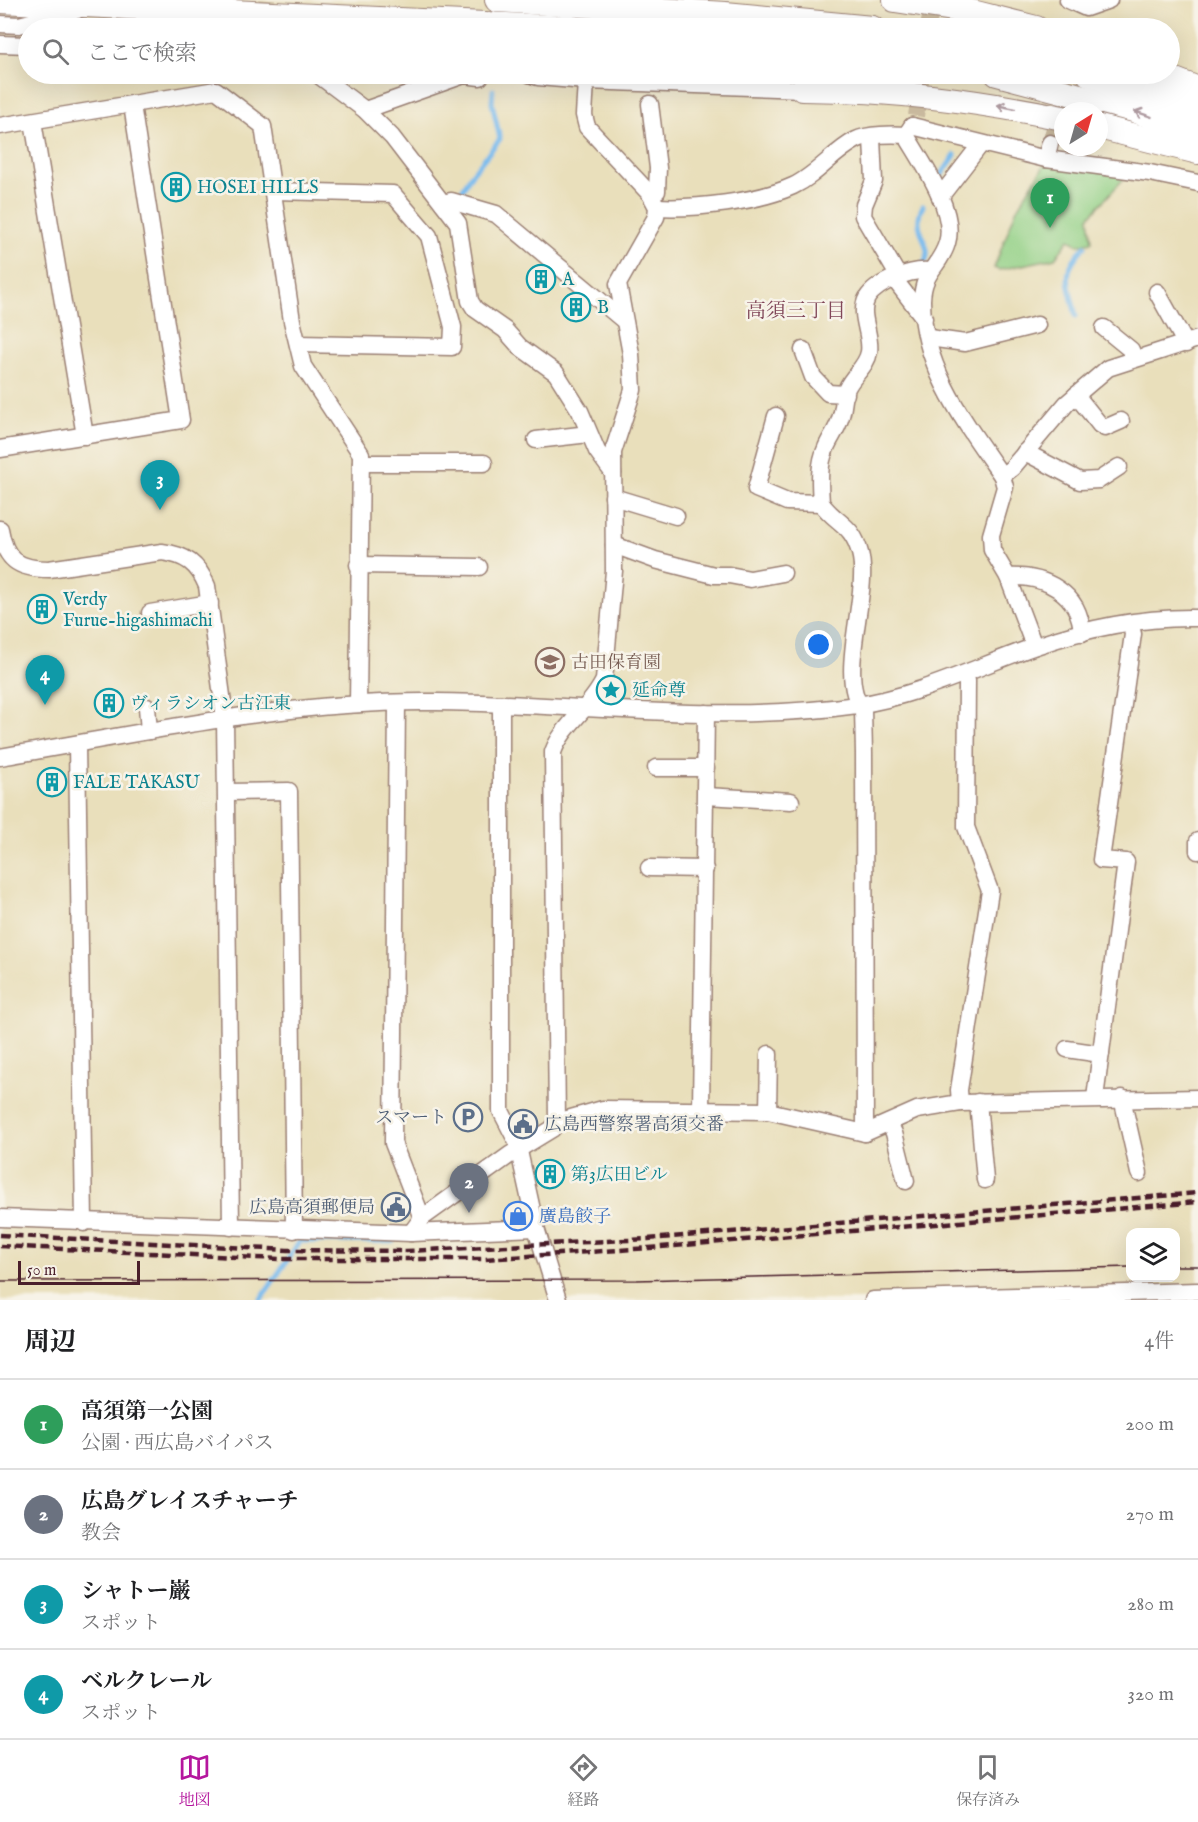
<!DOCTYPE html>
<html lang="ja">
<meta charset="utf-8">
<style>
:root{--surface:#fff;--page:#f2f2f2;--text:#202124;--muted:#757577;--line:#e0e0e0;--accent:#b5179e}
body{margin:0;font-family:"IM FELL English","Noto Serif JP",serif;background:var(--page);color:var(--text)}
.controls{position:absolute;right:18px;bottom:18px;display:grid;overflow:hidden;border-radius:12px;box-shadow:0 6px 24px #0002}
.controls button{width:54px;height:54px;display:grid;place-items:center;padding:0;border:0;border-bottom:2px solid var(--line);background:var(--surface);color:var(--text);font:30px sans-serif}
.compass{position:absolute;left:1054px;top:102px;width:54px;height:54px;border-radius:50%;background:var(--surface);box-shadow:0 6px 24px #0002;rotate:37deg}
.scale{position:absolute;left:18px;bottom:15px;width:122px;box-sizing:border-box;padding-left:6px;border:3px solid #4a1f2b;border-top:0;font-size:16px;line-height:21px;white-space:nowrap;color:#4a1f2b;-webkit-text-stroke:4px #f7f3e8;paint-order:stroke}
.you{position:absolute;left:819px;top:645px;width:21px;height:21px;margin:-15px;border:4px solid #fff;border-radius:50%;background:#1a73e8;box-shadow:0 0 0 9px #1a73e833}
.badge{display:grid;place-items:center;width:39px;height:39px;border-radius:50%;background:var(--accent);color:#fff;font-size:20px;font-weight:700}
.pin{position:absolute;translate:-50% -50px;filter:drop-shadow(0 2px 3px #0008)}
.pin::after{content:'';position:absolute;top:32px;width:21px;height:18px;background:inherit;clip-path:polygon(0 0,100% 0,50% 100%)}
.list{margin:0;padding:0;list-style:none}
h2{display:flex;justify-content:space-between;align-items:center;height:78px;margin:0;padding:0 24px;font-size:26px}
h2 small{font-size:20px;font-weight:400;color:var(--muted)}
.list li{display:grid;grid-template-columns:39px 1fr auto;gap:18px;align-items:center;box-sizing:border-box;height:90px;padding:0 24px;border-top:2px solid var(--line)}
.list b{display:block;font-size:22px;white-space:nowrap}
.list p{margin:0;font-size:20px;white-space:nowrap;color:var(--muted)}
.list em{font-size:20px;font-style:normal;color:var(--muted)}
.icon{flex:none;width:33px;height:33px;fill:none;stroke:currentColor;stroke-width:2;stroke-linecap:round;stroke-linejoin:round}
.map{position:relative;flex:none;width:1198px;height:1300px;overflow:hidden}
.search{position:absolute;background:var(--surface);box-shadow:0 6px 24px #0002;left:18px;right:18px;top:18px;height:66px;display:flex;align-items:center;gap:15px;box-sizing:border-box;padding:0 21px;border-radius:33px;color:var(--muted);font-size:22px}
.sheet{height:438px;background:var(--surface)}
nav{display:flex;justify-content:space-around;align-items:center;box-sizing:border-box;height:84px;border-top:2px solid var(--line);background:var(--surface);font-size:16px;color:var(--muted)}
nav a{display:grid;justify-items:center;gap:3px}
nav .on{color:var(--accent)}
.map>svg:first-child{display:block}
</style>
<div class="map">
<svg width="1198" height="1300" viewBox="0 0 1198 1300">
<rect width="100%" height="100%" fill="#f7f3e8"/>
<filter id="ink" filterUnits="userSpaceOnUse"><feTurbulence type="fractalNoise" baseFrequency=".0167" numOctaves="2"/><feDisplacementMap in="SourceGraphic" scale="12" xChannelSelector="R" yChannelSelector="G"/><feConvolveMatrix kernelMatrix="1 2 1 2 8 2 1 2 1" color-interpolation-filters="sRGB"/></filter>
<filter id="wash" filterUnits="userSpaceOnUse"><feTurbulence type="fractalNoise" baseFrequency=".008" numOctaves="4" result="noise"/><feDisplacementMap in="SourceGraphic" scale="24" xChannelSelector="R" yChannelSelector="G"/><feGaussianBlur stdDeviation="1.35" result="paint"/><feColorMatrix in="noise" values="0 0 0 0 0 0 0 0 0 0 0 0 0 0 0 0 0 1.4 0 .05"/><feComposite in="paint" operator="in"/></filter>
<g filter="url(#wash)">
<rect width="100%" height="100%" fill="#e9dfbb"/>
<!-- green -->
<polygon fill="#92d085" stroke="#6e7858" stroke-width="1.5" points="1045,164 1127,175 1089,217 1092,242 1078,245 1069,239 1055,258 999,270 994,268 1016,210"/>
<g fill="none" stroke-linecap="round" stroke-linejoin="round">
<!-- stream -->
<g stroke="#79bbee" stroke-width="5">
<polyline points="940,177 955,155"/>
<polyline points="459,195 471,175 500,139 492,103 493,90"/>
<path d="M921 267C940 248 908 231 923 206"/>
<path d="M1076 316C1069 283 1059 273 1085 246"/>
<polyline points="261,1299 300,1241 393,1241"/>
</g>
</g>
</g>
<g filter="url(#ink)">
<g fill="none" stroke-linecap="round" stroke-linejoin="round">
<!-- minor-tunnel -->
<g stroke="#c9b99e" stroke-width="16" stroke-dasharray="16 8" stroke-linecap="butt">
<polyline points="265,28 267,0"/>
<polyline points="928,28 933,0"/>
<polyline points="1081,28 1082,21"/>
<polyline points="916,116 922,74"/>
<polyline points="1050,143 1069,74"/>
</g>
<!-- minor casing -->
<g stroke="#9a7f73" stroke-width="19">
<g id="minor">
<polyline points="1068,0 1086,8 1109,0"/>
<polyline points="0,24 19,25 78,10"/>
<polyline points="0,44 28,45"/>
<polyline points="317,74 365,110 392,137 458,223 470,301 475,309 505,330 520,347 556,373 580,411 597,451 613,473"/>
<polyline points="529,74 538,77 586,81 802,89"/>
<polyline points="365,110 464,75 480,77"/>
<polyline points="33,121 85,436"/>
<polyline points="0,126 216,90 263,126 292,321 303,366 361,454 358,704"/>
<polyline points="912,126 1046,159 1150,173 1198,183"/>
<path d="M906 135C921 161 957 211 947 243 940 267 923 270 922 300 922 367 966 424 1002 476"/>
<polyline points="872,138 874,181 864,205 863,216 896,272 898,284 924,318"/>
<polyline points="1046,159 1050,143"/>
<polyline points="275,191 393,194 429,236 453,327 452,347 298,344"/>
<polyline points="650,194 657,191 658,168 650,104"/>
<polyline points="940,197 981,144"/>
<polyline points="443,203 451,201 496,214 622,319"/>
<path d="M657 207C695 209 758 202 793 186 817 175 833 152 856 140 867 134 894 134 906 135L912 126"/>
<polyline points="1157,292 1186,344"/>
<polyline points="1104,328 1131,350 1134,358"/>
<polyline points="929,338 965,343 1037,325"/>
<polyline points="803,350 813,377 828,393 846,394"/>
<polyline points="1076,395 1100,425 1105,428 1121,421"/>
<polyline points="776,416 756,489 787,502 821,503"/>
<polyline points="536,440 589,434"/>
<polyline points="0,449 181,420 132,105"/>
<polyline points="1025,452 1080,481 1099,480 1119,467"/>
<polyline points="361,463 484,463"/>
<polyline points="613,497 676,516"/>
<path d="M0 529C5 560 18 569 49 569L162 552C186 555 198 564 207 586L225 718 231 1227"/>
<polyline points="614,545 655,560 714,575 729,575 750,579 783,573"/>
<polyline points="358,565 479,567"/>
<path d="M1008 577C1044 575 1080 592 1082 633"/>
<polyline points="150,613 210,603"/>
<polyline points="1034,646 1008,577 992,550 991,535 1005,487 1002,476 1012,468 1067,403 1108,368 1198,339"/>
<polyline points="397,703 393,1143 422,1218"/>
<polyline points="501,704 501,1111 517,1142 536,1228 558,1300"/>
<polyline points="147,707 149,731"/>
<polyline points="77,744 84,1223"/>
<path d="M0 757C144 733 289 700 436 702 575 703 717 725 857 705 919 696 978 666 1036 646 1087 628 1144 617 1198 618"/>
<polyline points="656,768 706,768"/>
<polyline points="227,792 289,791 294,1230"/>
<polyline points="706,796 791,801"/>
<polyline points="1198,841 1198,851"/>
<polyline points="649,868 705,869"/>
<polyline points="1067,1049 1101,1054"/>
<polyline points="1095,1098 1126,862 1101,860 1133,634 1130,623"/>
<polyline points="1122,1098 1139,1173"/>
<polyline points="978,1102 985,1180"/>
<polyline points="960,1103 959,1090 990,891 966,827 967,681 964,674"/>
<polyline points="701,1109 706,713"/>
<polyline points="768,1111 769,1054"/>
<path d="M557 1122 553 752C563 724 592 707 604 680L614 571 613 452 633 390 631 354 618 284 656 217 657 207 650 194 587 127 584 115 586 81"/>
<polyline points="889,1123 894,1133 906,1181"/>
<path d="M865 1133 864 753 863 709C835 678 871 593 860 553 852 523 837 525 821 503 820 486 818 465 826 448 830 438 837 430 840 419 844 409 843 397 847 388 853 375 867 366 869 352 872 335 858 314 867 298 877 282 911 269 929 271"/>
<polyline points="0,1218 411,1233 536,1228"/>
<polyline points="411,1233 422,1218 511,1154 552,1129 557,1122 603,1109 768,1111 865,1133 917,1110 960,1103 1198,1098"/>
<polyline points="873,1300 1198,1291"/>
</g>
</g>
<!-- highway casing -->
<g stroke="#9a7f73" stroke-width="26">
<g id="highway">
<polyline points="497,0 725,14 872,28"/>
<polyline points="895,0 972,12 1036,28"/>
<polyline points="0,1 571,28"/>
<polyline points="997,74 1133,110 1198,133"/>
<polyline points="1089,74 1198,110"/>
<polyline points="1160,74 1198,89"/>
<path d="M802 89C895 90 972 100 1063 118"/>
<polyline points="1099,127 1198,152"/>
</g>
</g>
<!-- minor -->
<use href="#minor" stroke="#fff" stroke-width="16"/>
<!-- highway -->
<use href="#highway" stroke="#fff" stroke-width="24"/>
<!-- tram -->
<g stroke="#4a1f2b" stroke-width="1.5">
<polyline points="1176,1266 1198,1266"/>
<polyline points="0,1281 637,1280 1130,1267"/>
</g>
<!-- rail -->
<g stroke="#4a1f2b" stroke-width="4.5" stroke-dasharray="9 4.5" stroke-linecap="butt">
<polyline points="0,1235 287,1250 406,1251 648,1239 1198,1193"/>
<polyline points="0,1246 280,1259 484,1259 649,1248 1198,1202"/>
</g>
</g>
<!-- one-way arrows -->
<defs><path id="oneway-shaft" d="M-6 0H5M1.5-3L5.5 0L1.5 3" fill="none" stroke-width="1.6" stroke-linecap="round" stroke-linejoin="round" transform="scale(1.5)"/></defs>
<g stroke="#ae9aa0">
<use href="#oneway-shaft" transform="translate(1006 107) rotate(-169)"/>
<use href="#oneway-shaft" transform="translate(1143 114) rotate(-161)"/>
</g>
</g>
<!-- icons -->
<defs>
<g id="building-ring" transform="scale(1.5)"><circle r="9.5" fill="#f7f3e8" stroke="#0f9aa8" stroke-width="1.5"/><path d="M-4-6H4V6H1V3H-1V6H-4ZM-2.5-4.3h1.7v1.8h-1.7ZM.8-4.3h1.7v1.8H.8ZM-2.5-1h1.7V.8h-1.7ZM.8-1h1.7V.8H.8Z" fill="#0f9aa8"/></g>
<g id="school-ring" transform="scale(1.5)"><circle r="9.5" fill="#f7f3e8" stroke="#8d6e63" stroke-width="1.5"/><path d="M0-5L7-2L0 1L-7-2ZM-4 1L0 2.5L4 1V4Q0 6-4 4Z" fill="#8d6e63"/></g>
<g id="sight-ring" transform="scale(1.5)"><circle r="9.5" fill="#f7f3e8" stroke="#0f9aa8" stroke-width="1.5"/><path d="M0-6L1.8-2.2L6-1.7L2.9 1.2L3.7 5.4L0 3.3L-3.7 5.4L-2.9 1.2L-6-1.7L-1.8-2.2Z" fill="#0f9aa8"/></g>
<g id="parking-ring" transform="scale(1.5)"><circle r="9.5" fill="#f7f3e8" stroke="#5c6f8a" stroke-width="1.5"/><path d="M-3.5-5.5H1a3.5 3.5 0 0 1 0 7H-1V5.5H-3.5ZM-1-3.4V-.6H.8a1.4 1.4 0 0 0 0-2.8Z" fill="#5c6f8a"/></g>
<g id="civic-ring" transform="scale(1.5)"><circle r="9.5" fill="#f7f3e8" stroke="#5c6f8a" stroke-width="1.5"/><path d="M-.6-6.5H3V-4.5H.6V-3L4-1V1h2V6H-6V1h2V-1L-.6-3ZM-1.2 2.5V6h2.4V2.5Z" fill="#5c6f8a"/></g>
<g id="shop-ring" transform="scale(1.5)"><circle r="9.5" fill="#f7f3e8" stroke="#3f7fe0" stroke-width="1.5"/><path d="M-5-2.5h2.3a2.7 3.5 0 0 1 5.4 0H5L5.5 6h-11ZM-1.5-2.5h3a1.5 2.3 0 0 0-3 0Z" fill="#3f7fe0"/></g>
</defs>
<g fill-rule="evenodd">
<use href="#building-ring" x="176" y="187"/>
<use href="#building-ring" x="541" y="279"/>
<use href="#building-ring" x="576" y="307"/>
<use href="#building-ring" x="42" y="609"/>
<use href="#school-ring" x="550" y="662"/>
<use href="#sight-ring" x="611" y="690"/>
<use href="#building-ring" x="109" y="703"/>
<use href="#building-ring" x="52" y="782"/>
<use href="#parking-ring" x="468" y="1117"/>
<use href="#civic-ring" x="523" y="1124"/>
<use href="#building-ring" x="550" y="1174"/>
<use href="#civic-ring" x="396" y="1207"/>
<use href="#shop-ring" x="518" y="1216"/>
</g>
<g text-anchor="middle" stroke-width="5" stroke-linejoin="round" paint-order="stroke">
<!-- culture labels -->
<g font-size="18" fill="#0d838f" stroke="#f7f3e8" text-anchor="start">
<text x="197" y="193">HOSEI HILLS</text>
<text x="562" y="285">A</text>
<text x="597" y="313">B</text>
<text x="63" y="605">Verdy<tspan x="63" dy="21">Furue-higashimachi</tspan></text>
<text x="632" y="696">延命尊</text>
<text x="130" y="709">ヴィラシオン古江東</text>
<text x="73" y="788">FALE TAKASU</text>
<text x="571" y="1180">第3広田ビル</text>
</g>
<!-- education labels -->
<g font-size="18" fill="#785e54" stroke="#f7f3e8" text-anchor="start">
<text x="571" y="668">古田保育園</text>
</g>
<!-- service labels -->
<g font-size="18" fill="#4e5e75" stroke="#f7f3e8" text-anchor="end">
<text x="447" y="1123">スマート</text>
<text x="544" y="1130" text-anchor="start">広島西警察署高須交番</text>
<text x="375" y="1213">広島高須郵便局</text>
</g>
<!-- shop labels -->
<g font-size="18" fill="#366cbe" stroke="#f7f3e8" text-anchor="start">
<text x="539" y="1222">廣島餃子</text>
</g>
<!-- neighbourhood labels -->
<g font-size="20" fill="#814759" stroke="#f7f3e8">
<text x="796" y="317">高須三丁目</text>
</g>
</g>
</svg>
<div class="controls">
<button><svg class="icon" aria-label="layers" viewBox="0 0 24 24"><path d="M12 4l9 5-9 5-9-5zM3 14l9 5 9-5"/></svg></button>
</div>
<svg class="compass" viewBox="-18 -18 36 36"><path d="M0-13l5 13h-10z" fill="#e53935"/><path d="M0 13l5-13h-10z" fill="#757577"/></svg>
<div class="scale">50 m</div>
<div class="you"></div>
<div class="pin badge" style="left:1050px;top:228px;background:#2e9e5b">1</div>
<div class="pin badge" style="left:469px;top:1213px;background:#6b7280">2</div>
<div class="pin badge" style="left:160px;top:510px;background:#0f9aa8">3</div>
<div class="pin badge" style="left:45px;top:705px;background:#0f9aa8">4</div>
<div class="search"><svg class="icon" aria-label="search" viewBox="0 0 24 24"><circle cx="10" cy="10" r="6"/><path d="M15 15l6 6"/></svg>ここで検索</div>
</div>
<section class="sheet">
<h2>周辺<small>4件</small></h2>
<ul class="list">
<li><span class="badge" style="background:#2e9e5b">1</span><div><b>高須第一公園</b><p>公園 · 西広島バイパス</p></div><em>200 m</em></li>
<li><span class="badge" style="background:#6b7280">2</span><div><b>広島グレイスチャーチ</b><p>教会</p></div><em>270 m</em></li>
<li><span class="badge" style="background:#0f9aa8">3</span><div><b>シャトー巌</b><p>スポット</p></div><em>280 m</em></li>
<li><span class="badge" style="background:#0f9aa8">4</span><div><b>ベルクレール</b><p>スポット</p></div><em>320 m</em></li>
</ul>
</section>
<nav>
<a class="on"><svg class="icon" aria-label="map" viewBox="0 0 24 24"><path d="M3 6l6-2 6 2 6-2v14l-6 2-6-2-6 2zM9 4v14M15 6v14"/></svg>地図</a>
<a><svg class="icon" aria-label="directions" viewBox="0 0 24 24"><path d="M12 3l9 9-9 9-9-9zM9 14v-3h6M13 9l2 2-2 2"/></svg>経路</a>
<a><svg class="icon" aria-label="saved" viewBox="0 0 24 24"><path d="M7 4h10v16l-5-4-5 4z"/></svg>保存済み</a>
</nav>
